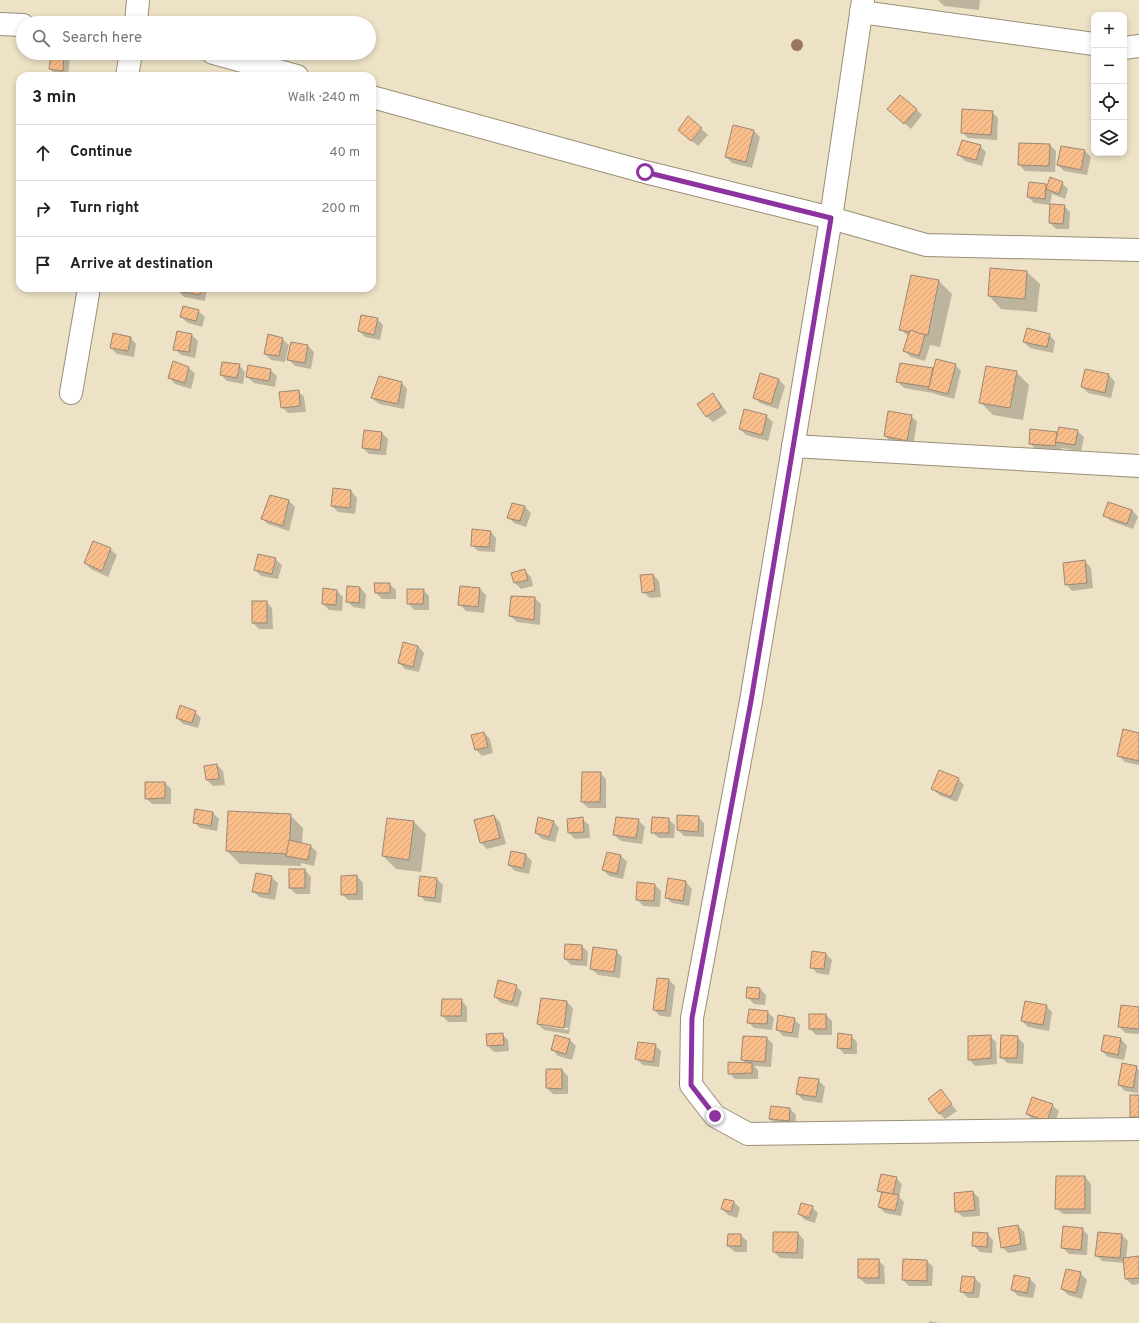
<!DOCTYPE html>
<meta charset="utf-8">
<style>
:root{--surface:#fff;--page:#f6f6f6;--text:#222;--muted:#767676;--line:#e0e0e0}
body{margin:0;font-family:Overpass,sans-serif;background:var(--page);color:var(--text)}
.controls{position:absolute;right:12px;top:12px;display:grid;overflow:hidden;border-radius:8px;box-shadow:0 2px 6px #0003}
.controls button{width:36px;height:36px;display:grid;place-items:center;padding:0;border:0;border-bottom:1px solid var(--line);background:var(--surface);color:var(--text);font:20px sans-serif}
.stop{position:absolute;width:12px;height:12px;margin:-9px;border:3px solid #8c339f;border-radius:50%;background:#fff}
.stop.end{background:#8c339f;border-color:#fff;box-shadow:0 1px 4px #0008}
.list{margin:0;padding:0;list-style:none}
h2{display:flex;justify-content:space-between;align-items:center;height:52px;margin:0;padding:0 16px;font-size:17px}
h2 small{font-size:13px;font-weight:400;color:var(--muted)}
.list li{display:grid;grid-template-columns:26px 1fr auto;gap:12px;align-items:center;box-sizing:border-box;height:56px;padding:0 16px;border-top:1px solid var(--line)}
.list b{display:block;font-size:15px;white-space:nowrap}
.list em{font-size:13px;font-style:normal;color:var(--muted)}
.icon{flex:none;width:22px;height:22px;fill:none;stroke:currentColor;stroke-width:2;stroke-linecap:round;stroke-linejoin:round}
.map{position:relative;flex:none;width:1139px;height:1323px;overflow:hidden}
.search{position:absolute;background:var(--surface);box-shadow:0 2px 6px #0003;left:16px;top:16px;width:360px;height:44px;display:flex;align-items:center;gap:10px;box-sizing:border-box;padding:0 14px;border-radius:22px;color:var(--muted);font-size:15px}
.panel{position:absolute;background:var(--surface);box-shadow:0 2px 6px #0003;left:16px;top:72px;width:360px;height:220px;border-radius:12px}
.map>svg:first-child{display:block}
</style>
<div class="map">
<svg width="1139" height="1323" viewBox="0 0 1139 1323">
<defs>
<pattern id="building-hatch" width="6" height="6" patternUnits="userSpaceOnUse"><rect width="6" height="6" fill="#fabe8a"/><path d="M-1 1l2-2M0 6l6-6M5 7l2-2" fill="none" stroke="#d7a377"/></pattern>
</defs>
<rect width="100%" height="100%" fill="#ede1c6"/>
<!-- shadow -->
<g fill="#0003" fill-rule="evenodd">
<polygon points="938,0 980,0 979,10 944,6"/>
<polygon points="52,53 67,53 70,57 68,76 56,75 50,69"/>
<polygon points="916,109 922,115 911,129 895,115"/>
<polygon points="992,112 998,118 997,140 968,138 962,132"/>
<polygon points="689,118 708,135 698,146 685,136"/>
<polygon points="754,131 760,137 752,168 732,163 726,157"/>
<polygon points="1050,145 1056,151 1055,172 1025,171 1019,165"/>
<polygon points="980,146 986,152 982,166 965,161 959,155"/>
<polygon points="1085,151 1091,157 1087,175 1064,171 1058,165"/>
<polygon points="1062,183 1068,189 1065,199 1052,194 1050,205 1034,203 1028,197 1046,185 1048,187"/>
<polygon points="1064,206 1070,212 1069,229 1056,229 1050,223"/>
<polygon points="991,269 1027,272 1040,284 1037,312 1001,309 989,296"/>
<polygon points="912,276 939,281 952,294 940,347 930,345 925,361 911,357 905,351 909,337 900,329"/>
<polygon points="178,288 207,288 205,301 184,297 178,291"/>
<polygon points="198,311 205,317 202,327 188,323 181,317"/>
<polygon points="377,319 383,325 380,340 365,337 359,331"/>
<polygon points="113,334 130,337 136,344 134,357 117,354 111,348"/>
<polygon points="192,335 198,341 195,358 181,355 175,349"/>
<polygon points="1049,335 1055,341 1053,353 1030,348 1024,342"/>
<polygon points="282,339 289,345 285,362 271,360 265,354"/>
<polygon points="292,343 308,346 314,352 311,369 295,366 289,360"/>
<polygon points="173,363 189,368 195,374 191,389 175,384 169,377"/>
<polygon points="901,364 934,369 955,365 961,371 954,399 935,394 933,393 904,388 898,382"/>
<polygon points="239,365 245,372 243,384 227,381 221,375"/>
<polygon points="270,370 277,376 275,387 254,383 247,377"/>
<polygon points="1086,370 1109,375 1115,382 1111,398 1088,393 1082,387"/>
<polygon points="1016,372 1029,385 1023,420 993,415 980,402"/>
<polygon points="761,374 779,380 785,386 778,409 760,403 754,397"/>
<polygon points="401,382 407,389 404,409 379,404 372,398"/>
<polygon points="298,391 304,397 306,412 288,413 282,407"/>
<polygon points="713,395 719,401 727,413 713,422 706,416"/>
<polygon points="766,416 773,422 768,441 746,435 740,429"/>
<polygon points="911,416 917,422 913,446 891,442 885,436"/>
<polygon points="365,431 382,433 388,439 386,455 369,454 363,448"/>
<polygon points="1077,431 1084,437 1081,451 1061,448 1061,451 1036,450 1030,443 1056,433 1058,435"/>
<polygon points="333,490 351,491 357,498 355,514 338,512 332,506"/>
<polygon points="271,497 289,501 295,507 289,531 268,524 262,518"/>
<polygon points="1109,503 1132,510 1138,517 1133,529 1111,521 1104,515"/>
<polygon points="513,504 525,507 531,513 526,527 514,523 508,517"/>
<polygon points="490,531 496,538 495,552 478,551 472,545"/>
<polygon points="93,542 110,549 117,555 108,577 91,569 85,563"/>
<polygon points="275,559 282,565 278,579 261,576 255,570"/>
<polygon points="1085,561 1091,568 1093,588 1072,591 1066,584"/>
<polygon points="524,570 531,577 533,586 521,589 515,583 512,574"/>
<polygon points="653,575 659,581 661,597 650,598 643,592"/>
<polygon points="389,584 396,590 396,599 382,599 376,593"/>
<polygon points="348,587 360,588 366,594 365,609 353,607 347,601"/>
<polygon points="480,589 486,595 484,613 466,611 460,605"/>
<polygon points="423,590 429,596 429,610 414,610 408,603"/>
<polygon points="337,591 343,597 342,611 329,610 323,604"/>
<polygon points="535,598 541,604 540,625 517,622 510,616"/>
<polygon points="266,602 272,608 273,629 259,629 253,623"/>
<polygon points="418,646 424,653 419,672 405,669 399,663"/>
<polygon points="195,712 201,718 198,728 183,724 177,718"/>
<polygon points="484,733 490,739 493,753 482,756 476,750 472,735"/>
<polygon points="1139,734 1139,765 1125,762 1119,756"/>
<polygon points="217,765 223,771 225,785 213,786 207,780"/>
<polygon points="600,773 606,779 606,808 588,808 582,802"/>
<polygon points="958,779 964,785 957,802 939,795 933,789"/>
<polygon points="165,783 171,789 171,804 152,804 146,798"/>
<polygon points="196,810 213,813 219,819 217,831 200,828 194,822"/>
<polygon points="290,815 303,828 302,844 311,846 317,852 314,866 301,863 301,866 240,864 227,851"/>
<polygon points="494,816 500,822 506,844 487,849 481,843"/>
<polygon points="698,817 704,823 704,837 684,836 678,830"/>
<polygon points="582,819 589,825 590,838 575,839 569,833"/>
<polygon points="668,819 675,825 674,838 659,838 652,832"/>
<polygon points="638,820 645,827 642,844 621,841 614,835"/>
<polygon points="553,821 559,828 555,842 542,839 536,833"/>
<polygon points="414,822 426,834 421,872 396,869 383,856"/>
<polygon points="511,852 526,855 532,861 529,874 515,871 509,865"/>
<polygon points="607,853 621,856 627,862 623,879 609,876 603,870"/>
<polygon points="305,870 311,877 310,894 296,894 290,888"/>
<polygon points="357,876 363,883 363,900 348,900 342,894"/>
<polygon points="271,877 278,883 275,900 259,897 253,891"/>
<polygon points="437,879 443,885 441,903 425,901 419,895"/>
<polygon points="686,882 692,889 689,906 672,903 666,897"/>
<polygon points="655,885 661,891 660,907 643,906 637,899"/>
<polygon points="582,946 588,952 587,966 571,965 565,959"/>
<polygon points="616,951 622,957 620,978 598,975 591,969"/>
<polygon points="826,954 832,960 829,975 817,973 811,967"/>
<polygon points="658,979 669,980 675,986 671,1017 660,1016 654,1010"/>
<polygon points="516,986 522,992 518,1007 501,1003 495,997"/>
<polygon points="760,989 766,995 765,1005 754,1004 747,997"/>
<polygon points="461,1000 467,1007 467,1022 448,1022 442,1015"/>
<path d="M567 1002 573 1008 569 1034 544 1030 538 1024ZM543 1024 569 1028 568 1030 543 1026Z"/>
<polygon points="1046,1006 1052,1012 1049,1031 1028,1027 1022,1021"/>
<polygon points="1139,1008 1139,1034 1125,1033 1119,1026"/>
<polygon points="767,1012 774,1018 772,1030 754,1028 748,1022"/>
<polygon points="826,1015 832,1021 832,1035 816,1035 810,1029"/>
<polygon points="794,1019 800,1025 798,1038 783,1036 777,1029"/>
<polygon points="502,1034 508,1040 509,1051 494,1052 488,1046"/>
<polygon points="555,1036 570,1040 576,1046 572,1060 558,1056 552,1049"/>
<polygon points="851,1036 857,1042 857,1054 844,1054 838,1047"/>
<polygon points="990,1036 996,1042 997,1064 975,1066 969,1059"/>
<polygon points="744,1037 767,1038 773,1044 771,1067 754,1066 758,1070 758,1079 735,1079 729,1073 746,1064 742,1059"/>
<polygon points="1017,1037 1024,1044 1023,1064 1007,1063 1001,1057"/>
<polygon points="1121,1039 1127,1046 1124,1060 1108,1057 1102,1051"/>
<polygon points="655,1045 661,1051 659,1067 643,1065 636,1059"/>
<polygon points="1136,1067 1139,1070 1138,1093 1125,1091 1119,1085"/>
<polygon points="547,1070 562,1070 568,1076 568,1094 553,1094 547,1088"/>
<polygon points="818,1080 825,1087 822,1103 803,1100 797,1094"/>
<polygon points="941,1091 957,1111 945,1119 939,1113"/>
<polygon points="1052,1105 1059,1111 1053,1127 1033,1120 1027,1114"/>
<polygon points="790,1109 796,1115 795,1127 777,1125 770,1119"/>
<polygon points="1085,1177 1091,1184 1091,1214 1063,1214 1056,1208"/>
<polygon points="896,1178 902,1184 899,1197 904,1202 901,1216 885,1213 879,1207 882,1194 878,1191"/>
<polygon points="973,1192 979,1198 980,1216 963,1217 956,1211"/>
<polygon points="734,1202 740,1208 737,1218 728,1215 722,1209"/>
<polygon points="812,1207 818,1213 815,1223 805,1220 799,1214"/>
<polygon points="1018,1226 1024,1232 1027,1250 1008,1253 1002,1247"/>
<polygon points="1082,1229 1088,1235 1087,1255 1069,1254 1063,1248"/>
<polygon points="798,1233 804,1240 803,1259 780,1258 774,1252"/>
<polygon points="987,1234 993,1240 992,1253 980,1252 974,1246"/>
<polygon points="741,1235 747,1241 747,1252 735,1252 728,1246"/>
<polygon points="1122,1235 1128,1241 1126,1259 1139,1257 1139,1284 1132,1285 1126,1279 1125,1263 1102,1261 1096,1255"/>
<polygon points="878,1260 884,1266 885,1284 866,1284 859,1278"/>
<polygon points="927,1261 933,1267 932,1286 909,1286 903,1280"/>
<polygon points="1080,1273 1087,1280 1082,1299 1068,1295 1062,1289"/>
<polygon points="974,1278 981,1284 979,1298 968,1298 961,1291"/>
<polygon points="1030,1279 1036,1285 1033,1298 1018,1296 1012,1290"/>
<polygon points="929,1321 939,1323 929,1323"/>
</g>
<!-- building -->
<g fill="url(#building-hatch)" stroke="#9d8774">
<polygon points="51,53 64,53 63,71 49,69"/>
<polygon points="900,95 917,109 904,124 887,109"/>
<polygon points="962,109 993,111 991,135 961,133"/>
<polygon points="688,116 702,128 691,141 678,130"/>
<polygon points="733,125 754,130 746,162 725,157"/>
<polygon points="962,140 981,145 976,160 957,155"/>
<polygon points="1019,143 1050,144 1049,166 1018,165"/>
<polygon points="1061,146 1085,150 1081,170 1057,165"/>
<polygon points="1050,177 1063,182 1059,194 1046,189"/>
<polygon points="1029,182 1046,184 1045,199 1027,197"/>
<polygon points="1050,204 1065,205 1063,224 1049,223"/>
<polygon points="990,268 1027,271 1025,299 988,296"/>
<polygon points="911,275 939,280 928,335 899,330"/>
<polygon points="177,288 201,288 200,295 177,291"/>
<polygon points="183,306 199,310 196,321 180,317"/>
<polygon points="361,315 378,318 374,335 358,331"/>
<polygon points="1027,328 1050,334 1047,347 1023,342"/>
<polygon points="910,330 925,335 919,356 903,351"/>
<polygon points="177,331 192,334 189,352 173,350"/>
<polygon points="113,333 131,337 128,351 110,348"/>
<polygon points="268,334 283,338 279,356 264,354"/>
<polygon points="291,342 308,345 305,363 287,360"/>
<polygon points="936,359 956,364 948,394 928,389"/>
<polygon points="173,361 189,367 185,383 168,378"/>
<polygon points="222,362 240,364 237,378 220,375"/>
<polygon points="900,363 933,368 929,387 896,382"/>
<polygon points="248,365 271,369 269,381 246,377"/>
<polygon points="986,366 1017,371 1010,408 979,403"/>
<polygon points="1085,369 1109,374 1105,393 1081,387"/>
<polygon points="760,373 779,379 771,404 753,398"/>
<polygon points="379,376 402,382 398,404 371,398"/>
<polygon points="299,390 300,406 281,408 279,392"/>
<polygon points="713,393 721,407 706,417 697,404"/>
<polygon points="744,409 767,415 762,435 739,429"/>
<polygon points="888,411 912,415 907,441 884,436"/>
<polygon points="1059,427 1078,430 1075,445 1055,442"/>
<polygon points="1030,429 1057,432 1055,446 1029,444"/>
<polygon points="364,430 382,432 380,450 362,448"/>
<polygon points="333,488 351,490 350,508 331,506"/>
<polygon points="270,495 289,500 283,526 261,519"/>
<polygon points="1108,502 1132,510 1127,524 1103,516"/>
<polygon points="512,503 525,506 520,521 507,518"/>
<polygon points="472,529 491,531 489,547 471,546"/>
<polygon points="93,541 111,548 102,571 84,563"/>
<polygon points="258,554 276,558 272,574 254,570"/>
<polygon points="1085,560 1087,583 1065,585 1063,563"/>
<polygon points="525,569 528,580 514,583 511,573"/>
<polygon points="653,574 655,591 642,593 640,575"/>
<polygon points="374,583 390,583 390,593 375,593"/>
<polygon points="347,586 360,587 359,603 346,602"/>
<polygon points="460,586 480,588 478,607 458,605"/>
<polygon points="323,588 337,590 336,605 322,604"/>
<polygon points="407,589 424,589 423,604 407,604"/>
<polygon points="511,596 535,597 534,620 509,616"/>
<rect x="252" y="601" width="15" height="22"/>
<polygon points="403,642 418,646 413,667 398,663"/>
<polygon points="180,705 196,711 192,723 176,718"/>
<polygon points="1123,729 1139,733 1139,761 1117,756"/>
<polygon points="484,732 488,747 475,750 471,735"/>
<polygon points="217,764 219,779 206,780 204,766"/>
<polygon points="939,770 959,778 951,797 931,789"/>
<polygon points="582,772 601,772 600,802 581,802"/>
<polygon points="145,782 165,782 165,798 145,799"/>
<polygon points="195,809 213,812 211,826 193,823"/>
<polygon points="228,811 291,814 289,854 226,851"/>
<polygon points="494,815 500,838 480,843 474,820"/>
<polygon points="677,815 699,816 698,832 677,830"/>
<polygon points="538,817 554,821 549,837 535,833"/>
<polygon points="583,817 584,832 568,833 567,819"/>
<polygon points="616,817 639,819 636,838 613,835"/>
<polygon points="652,817 669,818 669,833 651,833"/>
<polygon points="387,818 414,821 409,860 382,856"/>
<polygon points="289,840 311,845 308,860 286,856"/>
<polygon points="511,851 526,854 523,868 508,865"/>
<polygon points="607,852 621,855 617,874 602,870"/>
<rect x="289" y="869" width="16" height="19"/>
<polygon points="256,873 272,876 269,894 252,892"/>
<polygon points="357,875 357,894 341,895 341,876"/>
<polygon points="420,876 437,878 435,898 418,896"/>
<polygon points="668,878 686,881 683,901 665,898"/>
<polygon points="637,882 655,884 654,901 636,900"/>
<polygon points="565,944 582,945 582,960 564,959"/>
<polygon points="593,947 617,950 614,972 590,969"/>
<polygon points="812,951 826,953 824,969 810,968"/>
<polygon points="657,978 669,979 665,1011 653,1010"/>
<polygon points="498,980 517,985 512,1002 494,997"/>
<polygon points="747,987 760,988 759,999 746,998"/>
<polygon points="541,998 567,1001 564,1028 537,1024"/>
<polygon points="442,999 462,999 461,1016 441,1016"/>
<polygon points="1025,1001 1047,1005 1043,1025 1021,1021"/>
<polygon points="1121,1005 1139,1007 1139,1029 1118,1027"/>
<polygon points="749,1009 768,1011 767,1024 747,1023"/>
<rect x="809" y="1014" width="17" height="15"/>
<polygon points="778,1015 795,1018 792,1033 776,1030"/>
<polygon points="503,1033 504,1045 487,1046 486,1034"/>
<polygon points="838,1033 852,1035 851,1049 837,1048"/>
<polygon points="555,1035 570,1039 566,1054 551,1050"/>
<polygon points="991,1035 991,1058 968,1060 968,1036"/>
<polygon points="1001,1035 1018,1036 1017,1058 1000,1058"/>
<polygon points="1104,1035 1121,1038 1118,1055 1101,1051"/>
<polygon points="743,1036 767,1037 765,1062 741,1060"/>
<polygon points="638,1042 656,1044 653,1062 635,1059"/>
<polygon points="728,1062 752,1063 752,1073 728,1074"/>
<polygon points="1122,1063 1137,1066 1133,1088 1118,1085"/>
<polygon points="546,1069 562,1069 562,1089 546,1088"/>
<polygon points="799,1077 819,1079 816,1097 796,1094"/>
<polygon points="941,1089 952,1104 939,1114 928,1099"/>
<rect x="1130" y="1095" width="9" height="22"/>
<polygon points="1032,1097 1053,1104 1047,1121 1026,1114"/>
<polygon points="771,1106 790,1108 789,1121 769,1119"/>
<polygon points="881,1174 897,1177 893,1194 877,1191"/>
<polygon points="1056,1176 1085,1176 1085,1209 1055,1209"/>
<polygon points="973,1191 975,1210 955,1212 954,1193"/>
<polygon points="882,1192 899,1195 895,1211 878,1207"/>
<polygon points="724,1199 734,1201 731,1212 721,1209"/>
<polygon points="801,1203 813,1206 809,1218 798,1214"/>
<polygon points="1018,1225 1021,1244 1001,1248 998,1228"/>
<polygon points="1063,1226 1083,1228 1081,1250 1061,1248"/>
<polygon points="773,1232 798,1232 797,1253 773,1252"/>
<polygon points="973,1232 988,1233 987,1247 972,1246"/>
<polygon points="1098,1232 1122,1234 1120,1258 1095,1256"/>
<polygon points="728,1234 741,1234 741,1246 727,1246"/>
<polygon points="1139,1256 1139,1278 1125,1279 1123,1258"/>
<rect x="858" y="1259" width="21" height="19"/>
<polygon points="903,1259 927,1260 927,1281 902,1280"/>
<polygon points="1066,1269 1081,1272 1076,1293 1061,1289"/>
<polygon points="1014,1275 1030,1278 1027,1293 1011,1290"/>
<polygon points="962,1276 975,1277 973,1293 960,1292"/>
</g>
<g fill="none" stroke-linecap="round" stroke-linejoin="round">
<!-- minor casing -->
<g stroke="#9a8f76" stroke-width="24">
<g id="minor">
<polyline points="863,0 831,218 751,701 692,1018 691,1085 715,1116 748,1134 1139,1129"/>
<polyline points="861,12 1094,44"/>
<polyline points="136,23 138,0"/>
<polyline points="0,24 23,25"/>
<polyline points="1124,48 1139,46"/>
<polyline points="213,53 297,76"/>
<polyline points="127,76 131,53"/>
<polyline points="372,97 645,172 831,218 926,245 1139,250"/>
<polyline points="71,393 89,288"/>
<polyline points="793,446 1139,466"/>
</g>
</g>
<!-- minor -->
<use href="#minor" stroke="#fff" stroke-width="22"/>
</g>
<!-- trees -->
<circle fill="#99745e" cx="797" cy="45" r="6"/>
<g fill="none" stroke-linecap="round" stroke-linejoin="round">
<!-- route -->
<polyline stroke="#8c339f" stroke-width="5" points="645,172 831,218 751,701 692,1018 691,1085 715,1116"/>
</g>
</svg>
<div class="controls">
<button>+</button>
<button>−</button>
<button><svg class="icon" aria-label="locate" viewBox="0 0 24 24"><circle cx="12" cy="12" r="6"/><path d="M12 2v4M12 18v4M2 12h4M18 12h4"/></svg></button>
<button><svg class="icon" aria-label="layers" viewBox="0 0 24 24"><path d="M12 4l9 5-9 5-9-5zM3 14l9 5 9-5"/></svg></button>
</div>
<div class="stop" style="left:645px;top:172px"></div>
<div class="stop end" style="left:715px;top:1116px"></div>
<div class="search"><svg class="icon" aria-label="search" viewBox="0 0 24 24"><circle cx="10" cy="10" r="6"/><path d="M15 15l6 6"/></svg>Search here</div>
<section class="panel">
<h2>3 min<small>Walk · 240 m</small></h2>
<ul class="list">
<li><svg class="icon" aria-label="ahead" viewBox="0 0 24 24"><path d="M12 20V5M6 11l6-6 6 6"/></svg><div><b>Continue</b></div><em>40 m</em></li>
<li><svg class="icon" aria-label="right" viewBox="0 0 24 24"><path d="M7 20v-9h11M14 6l5 5-5 5"/></svg><div><b>Turn right</b></div><em>200 m</em></li>
<li><svg class="icon" aria-label="arrive" viewBox="0 0 24 24"><path d="M6 21V4h12l-3 4 3 4H6"/></svg><div><b>Arrive at destination</b></div></li>
</ul>
</section>
</div>
